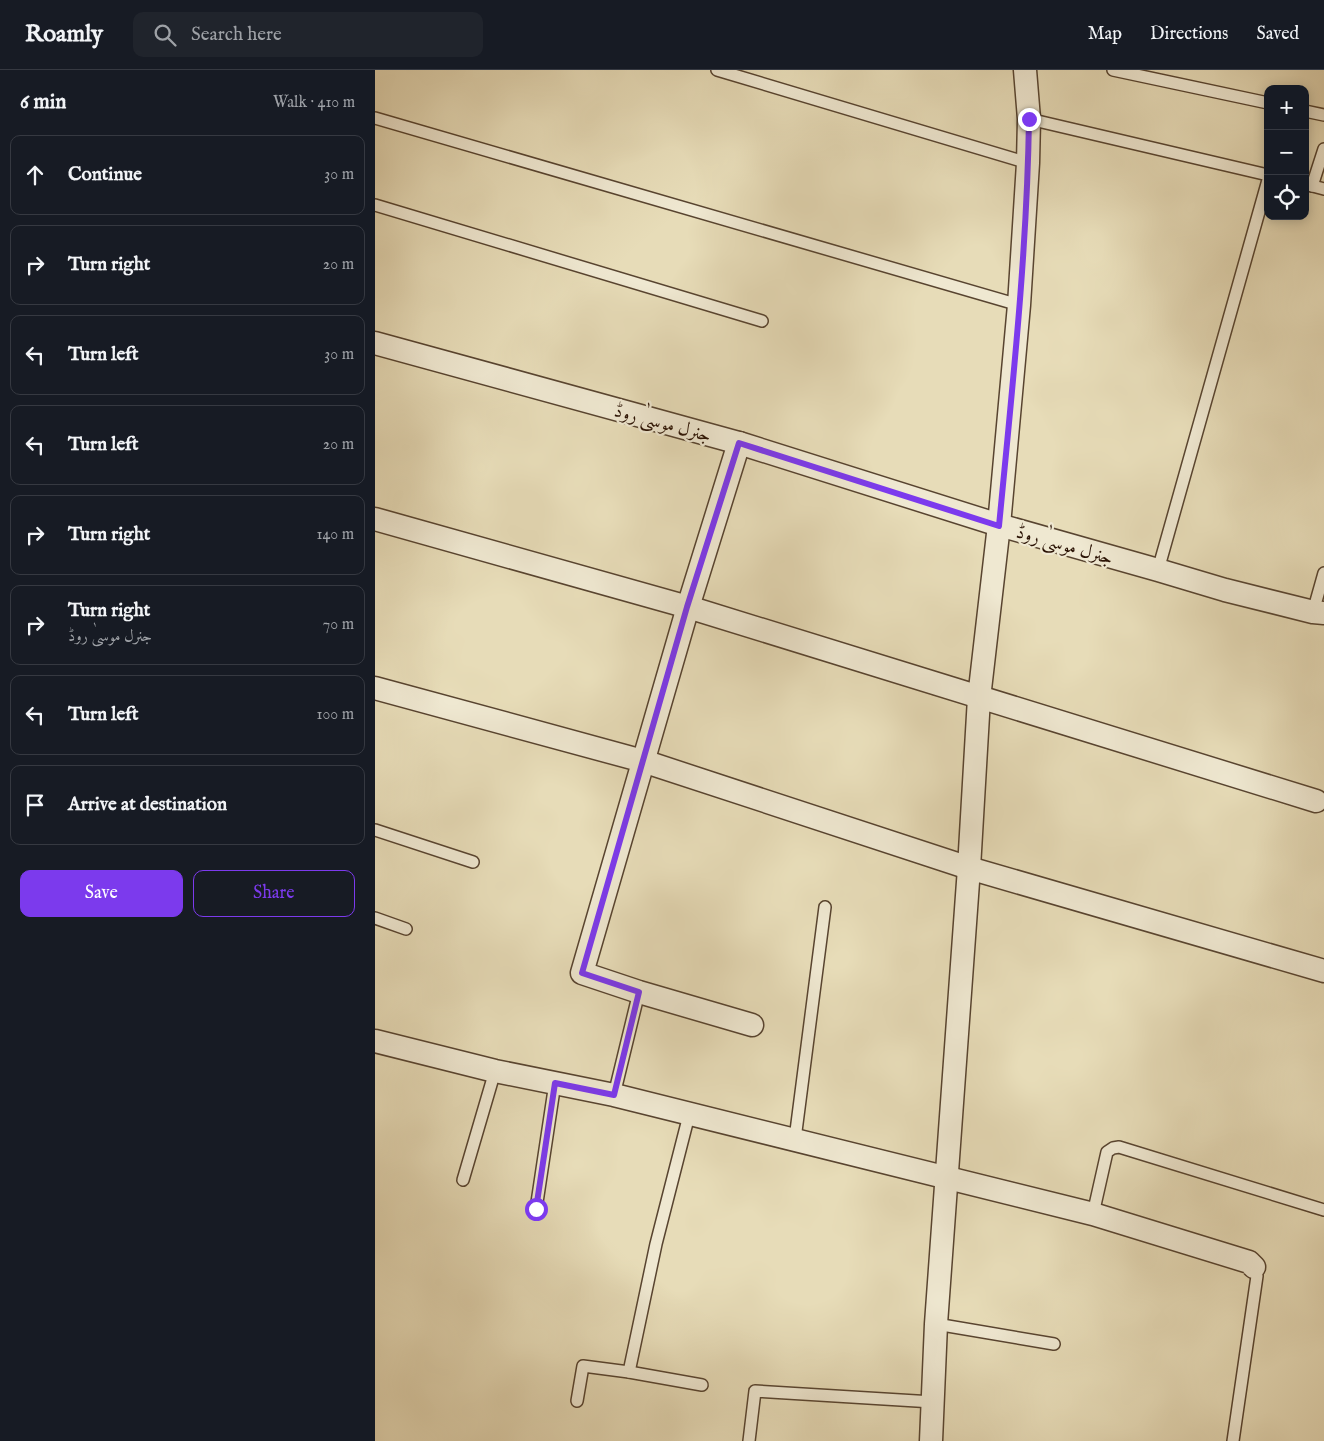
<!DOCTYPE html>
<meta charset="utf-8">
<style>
:root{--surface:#171b24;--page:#20242c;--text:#f1f3f6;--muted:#9ea1a6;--line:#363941;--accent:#7c3aed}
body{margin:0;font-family:"IM FELL English",Amiri,serif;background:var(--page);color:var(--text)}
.controls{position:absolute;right:15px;top:15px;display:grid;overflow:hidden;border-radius:10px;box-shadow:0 2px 12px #0003}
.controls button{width:45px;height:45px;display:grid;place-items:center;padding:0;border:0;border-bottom:1px solid var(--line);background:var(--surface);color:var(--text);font:25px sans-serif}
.stop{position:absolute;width:15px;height:15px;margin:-11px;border:4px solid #7c3aed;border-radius:50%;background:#fff}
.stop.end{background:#7c3aed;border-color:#fff;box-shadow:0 1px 5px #0008}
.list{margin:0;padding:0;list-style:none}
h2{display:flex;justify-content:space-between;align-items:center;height:65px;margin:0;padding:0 20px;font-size:21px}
h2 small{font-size:16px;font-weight:400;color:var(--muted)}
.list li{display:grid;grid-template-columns:32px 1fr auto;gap:15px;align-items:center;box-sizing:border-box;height:80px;margin:0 10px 10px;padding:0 10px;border:1px solid var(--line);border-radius:10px}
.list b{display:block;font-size:19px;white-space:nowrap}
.list p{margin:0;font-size:16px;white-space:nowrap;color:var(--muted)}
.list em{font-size:16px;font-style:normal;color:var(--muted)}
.actions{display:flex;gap:10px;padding:15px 20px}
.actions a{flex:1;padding:11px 0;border:1px solid var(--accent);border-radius:10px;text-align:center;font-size:18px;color:var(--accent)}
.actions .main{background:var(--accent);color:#fff}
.icon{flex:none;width:28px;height:28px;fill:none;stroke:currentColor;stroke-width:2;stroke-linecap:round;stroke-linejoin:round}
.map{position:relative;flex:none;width:949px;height:1371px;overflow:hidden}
header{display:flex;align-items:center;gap:30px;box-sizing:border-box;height:70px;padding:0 25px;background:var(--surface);border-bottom:1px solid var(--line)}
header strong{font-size:24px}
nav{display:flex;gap:28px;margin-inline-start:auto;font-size:18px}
.search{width:350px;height:45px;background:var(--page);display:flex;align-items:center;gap:12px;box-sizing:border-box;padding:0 18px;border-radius:10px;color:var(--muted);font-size:19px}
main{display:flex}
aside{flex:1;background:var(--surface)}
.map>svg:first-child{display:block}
</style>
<header>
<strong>Roamly</strong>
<div class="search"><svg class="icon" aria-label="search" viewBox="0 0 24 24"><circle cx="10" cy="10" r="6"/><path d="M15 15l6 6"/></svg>Search here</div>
<nav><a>Map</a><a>Directions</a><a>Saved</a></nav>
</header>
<main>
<aside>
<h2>6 min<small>Walk · 410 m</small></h2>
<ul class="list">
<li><svg class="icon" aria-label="ahead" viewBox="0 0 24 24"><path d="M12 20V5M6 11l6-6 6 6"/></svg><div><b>Continue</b></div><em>30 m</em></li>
<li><svg class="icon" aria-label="right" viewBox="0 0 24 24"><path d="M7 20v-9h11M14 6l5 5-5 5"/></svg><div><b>Turn right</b></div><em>20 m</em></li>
<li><svg class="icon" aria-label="left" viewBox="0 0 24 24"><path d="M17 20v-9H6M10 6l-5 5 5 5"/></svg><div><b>Turn left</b></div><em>30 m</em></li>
<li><svg class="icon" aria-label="left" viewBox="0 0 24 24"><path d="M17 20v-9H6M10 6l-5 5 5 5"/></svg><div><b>Turn left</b></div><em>20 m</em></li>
<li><svg class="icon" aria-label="right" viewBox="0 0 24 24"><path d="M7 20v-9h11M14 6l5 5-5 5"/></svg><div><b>Turn right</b></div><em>140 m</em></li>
<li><svg class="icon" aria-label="right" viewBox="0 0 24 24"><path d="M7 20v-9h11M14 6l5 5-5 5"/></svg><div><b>Turn right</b><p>جنرل موسیٰ روڈ</p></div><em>70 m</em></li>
<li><svg class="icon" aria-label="left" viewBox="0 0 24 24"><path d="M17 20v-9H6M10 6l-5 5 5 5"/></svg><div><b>Turn left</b></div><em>100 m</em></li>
<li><svg class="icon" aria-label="arrive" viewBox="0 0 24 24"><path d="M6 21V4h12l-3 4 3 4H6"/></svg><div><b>Arrive at destination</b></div></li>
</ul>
<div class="actions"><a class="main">Save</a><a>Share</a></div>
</aside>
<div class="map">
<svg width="949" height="1371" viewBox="0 0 949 1371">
<rect width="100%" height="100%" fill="#e7dcb8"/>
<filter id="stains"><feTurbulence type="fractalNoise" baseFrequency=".004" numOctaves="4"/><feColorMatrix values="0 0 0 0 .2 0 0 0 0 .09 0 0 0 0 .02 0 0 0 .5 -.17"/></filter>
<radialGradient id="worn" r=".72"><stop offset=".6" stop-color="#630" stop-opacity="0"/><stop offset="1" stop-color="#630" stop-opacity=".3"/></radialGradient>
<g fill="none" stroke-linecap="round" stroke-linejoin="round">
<!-- lane casing -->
<g stroke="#584430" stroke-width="14">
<g id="lane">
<polyline points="342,0 653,93"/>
<polyline points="738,0 893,33"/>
<polyline points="930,41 949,45"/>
<polyline points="0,48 644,235"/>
<polyline points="654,49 893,105"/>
<polyline points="930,114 949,119"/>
<polyline points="937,116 949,79"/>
<polyline points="0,135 387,251"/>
<polyline points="783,500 893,110"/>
<polyline points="938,542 949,503"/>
<polyline points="0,760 98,792"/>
<polyline points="0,848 31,859"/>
<polyline points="239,1025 264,922"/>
<polyline points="420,1069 450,837"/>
<polyline points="88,1110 120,1001"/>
<polyline points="161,1139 180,1013"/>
<polyline points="718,1144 732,1082 738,1078 744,1077 949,1140"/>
<polyline points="561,1254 679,1274"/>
<polyline points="254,1302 281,1174 314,1045"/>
<polyline points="202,1331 208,1296 254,1302 327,1315"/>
<polyline points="374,1371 380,1321 558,1332"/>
<polyline points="858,1371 882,1206 879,1197"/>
</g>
</g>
<!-- street casing -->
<g stroke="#584430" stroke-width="25">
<g id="street">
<polyline points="0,273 364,373 624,455 783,500 850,520 938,542 949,543"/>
<polyline points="364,373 313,537 207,903 264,922 377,955"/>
<polyline points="0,449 313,537 941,731"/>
<polyline points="0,618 268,691 594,798 949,901"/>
<polyline points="0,971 120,1001 239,1025 718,1144 874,1192 879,1197"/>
<polyline points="556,1371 561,1254 594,798 604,628 624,455 644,235 653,93 654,49 650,0"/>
</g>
</g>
<!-- lane -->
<use href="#lane" stroke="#efe8d1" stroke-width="11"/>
<!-- street -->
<use href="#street" stroke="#efe8d1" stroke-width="22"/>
</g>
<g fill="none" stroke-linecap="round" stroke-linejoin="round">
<!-- route -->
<path stroke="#7c3aed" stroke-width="6" d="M161 1139 180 1013 239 1025 264 922 207 903 312 537 364 373 624 456C637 320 652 185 654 49"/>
</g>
<g text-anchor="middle" stroke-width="4.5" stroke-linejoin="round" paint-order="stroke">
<!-- street labels -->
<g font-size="19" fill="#291103" stroke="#efe8d1">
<text transform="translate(288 352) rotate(15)" y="7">جنرل موسیٰ روڈ</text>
<text transform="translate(690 474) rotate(16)" y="7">جنرل موسیٰ روڈ</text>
</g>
</g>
<rect width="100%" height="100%" filter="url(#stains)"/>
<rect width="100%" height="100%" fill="url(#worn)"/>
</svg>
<div class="controls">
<button>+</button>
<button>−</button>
<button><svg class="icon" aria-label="locate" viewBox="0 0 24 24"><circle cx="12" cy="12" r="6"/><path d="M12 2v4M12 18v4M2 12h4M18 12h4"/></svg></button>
</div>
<div class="stop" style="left:161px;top:1139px"></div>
<div class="stop end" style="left:654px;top:49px"></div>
</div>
</main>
